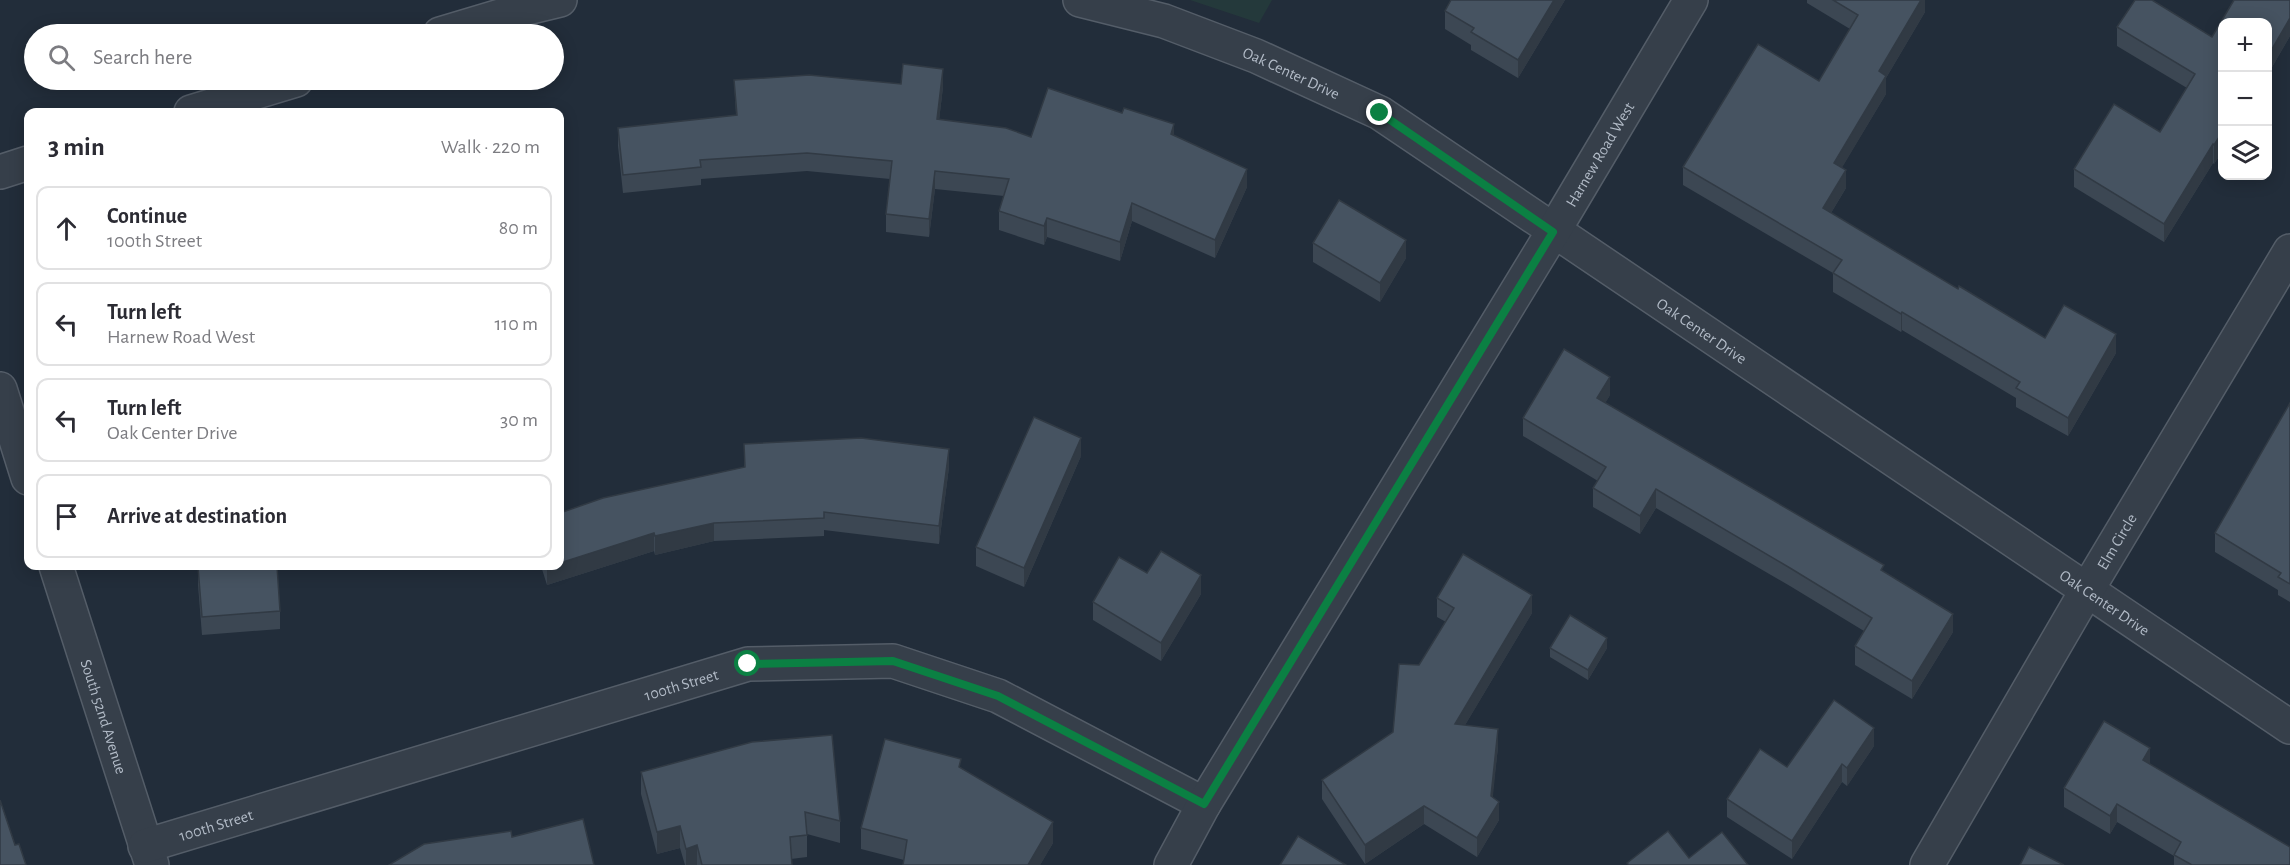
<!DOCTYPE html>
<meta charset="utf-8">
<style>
:root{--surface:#fff;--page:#f2f2f3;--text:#2b2b33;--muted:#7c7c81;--line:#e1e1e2}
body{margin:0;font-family:"Alegreya Sans",sans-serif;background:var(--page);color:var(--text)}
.controls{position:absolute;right:18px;top:18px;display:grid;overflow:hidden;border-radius:12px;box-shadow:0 3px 15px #0003}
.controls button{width:54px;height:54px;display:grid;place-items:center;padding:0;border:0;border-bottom:2px solid var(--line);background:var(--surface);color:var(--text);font:30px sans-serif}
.stop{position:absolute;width:18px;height:18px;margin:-14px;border:4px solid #0b8043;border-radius:50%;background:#fff}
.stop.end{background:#0b8043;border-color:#fff;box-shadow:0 2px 6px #0008}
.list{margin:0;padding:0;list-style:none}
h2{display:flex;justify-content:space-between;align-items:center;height:78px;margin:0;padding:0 24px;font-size:26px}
h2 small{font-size:20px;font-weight:400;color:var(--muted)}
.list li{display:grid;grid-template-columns:39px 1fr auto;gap:18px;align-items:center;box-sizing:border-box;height:84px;margin:0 12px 12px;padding:0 12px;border:2px solid var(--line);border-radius:12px}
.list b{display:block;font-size:22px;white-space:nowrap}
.list p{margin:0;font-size:20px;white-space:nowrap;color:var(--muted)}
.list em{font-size:20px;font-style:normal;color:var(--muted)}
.icon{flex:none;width:33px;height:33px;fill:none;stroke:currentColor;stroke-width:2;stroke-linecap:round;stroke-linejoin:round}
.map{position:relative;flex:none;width:2290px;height:865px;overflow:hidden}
.search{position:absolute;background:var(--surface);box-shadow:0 3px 15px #0003;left:24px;top:24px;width:540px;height:66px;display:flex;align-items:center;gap:15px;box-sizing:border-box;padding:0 21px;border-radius:33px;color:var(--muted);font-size:22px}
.panel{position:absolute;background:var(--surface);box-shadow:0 3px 15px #0003;left:24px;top:108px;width:540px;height:462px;border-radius:12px}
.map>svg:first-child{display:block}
</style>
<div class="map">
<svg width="2290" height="865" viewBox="0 0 2290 865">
<rect width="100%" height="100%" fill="#222d3a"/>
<!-- green -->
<polygon fill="#24393b" points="1190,0 1272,0 1259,23"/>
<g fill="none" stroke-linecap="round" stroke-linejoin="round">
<!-- street casing -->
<g stroke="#545d68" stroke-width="36">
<g id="street">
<path id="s1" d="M1080 0 1164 21 1256 56 1380 113 2290 727"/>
<polyline points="440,34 527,8 560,0"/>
<polyline points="191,112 296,80"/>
<polyline points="0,172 28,163"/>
<polyline points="0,389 28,478"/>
<path id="s2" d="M56 566 152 865"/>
<path id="s3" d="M145 846 748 664 893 661 998 696 1204 804"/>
<path id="s4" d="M1171 865 1204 804 1553 232 1691 0"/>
<path id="s5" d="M1927 865 2087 590 2290 251"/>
</g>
</g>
<!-- street -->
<use href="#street" stroke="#363f4a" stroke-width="33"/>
</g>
<!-- wall -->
<g fill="#3c4753">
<polygon points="1451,0 1565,0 1518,78 1471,50 1471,45 1445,29 1445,11"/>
<polygon points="1807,0 1925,0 1925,12 1886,78 1886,94 1842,167 1846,188 1831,213 1958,289 2045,338 2116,353 2068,436 2016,407 2016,398 1902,330 1901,332 1833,292 1833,273 1683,185 1683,167 1819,81 1850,29 1807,3"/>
<polygon points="2135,0 2152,0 2212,37 2234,0 2290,0 2290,36 2268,74 2268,22 2223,22 2223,150 2214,164 2213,163 2164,242 2074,187 2074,169 2114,104 2160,132 2187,88 2117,46 2117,27"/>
<polygon points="734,80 901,84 943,87 939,120 1031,137 1174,136 1247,187 1215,258 1132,221 1120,261 1047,237 1044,245 999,230 999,211 1004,196 935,189 929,237 886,232 886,214 890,179 807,171 701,179 701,185 623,193 618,146 618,128 736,115"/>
<polygon points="1313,243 1406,258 1380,302 1313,262"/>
<polygon points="1610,395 1605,403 1884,572 1953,632 1912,699 1855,665 1855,646 1864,631 1790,586 1656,508 1640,534 1593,507 1593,488 1598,481 1523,436 1523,418"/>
<polygon points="2290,403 2290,602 2278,595 2278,590 2215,552 2215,533"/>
<polygon points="744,444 949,467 939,544 824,530 824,536 714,541 655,555 654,551 547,585 541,566 560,566 744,467"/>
<polygon points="1081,456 1024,587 976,566 976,547"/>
<polygon points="198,567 280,611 280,629 202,635 198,585"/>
<polygon points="1147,573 1201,594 1161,661 1093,620 1093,602"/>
<polygon points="1437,598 1532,613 1465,725 1498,747 1492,798 1499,820 1477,857 1424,824 1365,864 1322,799 1322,780 1393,732 1419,665 1446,622 1437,617"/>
<polygon points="1550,648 1607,648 1588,680 1550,657"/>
<polygon points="752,742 840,821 840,843 807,834 807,857 791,859 792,865 685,865 680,848 657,854 641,794 641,772"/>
<polygon points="1874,746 1847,786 1842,782 1792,859 1727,817 1727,799 1787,767"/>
<polygon points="2150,764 2290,865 2174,865 2174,856 2117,822 2110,834 2064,807 2064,788"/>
<polygon points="961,768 1053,843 1040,865 903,865 904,860 861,849 861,828"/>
</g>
<!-- shaded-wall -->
<g fill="#313a44">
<polygon points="1554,0 1565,0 1518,78 1518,60"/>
<polygon points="1921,0 1925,0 1925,12 1886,78 1886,94 1834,181 1834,163 1879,71"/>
<polygon points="2290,18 2290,36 2268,74 2268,56"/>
<polygon points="943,69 943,87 937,138 937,119"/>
<polygon points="1174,124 1174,143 1171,134"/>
<polygon points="2223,131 2223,150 2214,164 2214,145"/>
<polygon points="2213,144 2213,163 2164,242 2164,224"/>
<polygon points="1247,169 1247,187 1215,258 1215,240"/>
<polygon points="1846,170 1846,188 1823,226 1823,208"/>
<polygon points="935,171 935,189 929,237 929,219"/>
<polygon points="1132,203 1132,221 1120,261 1120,242"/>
<polygon points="1047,218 1047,237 1044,245 1044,226"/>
<polygon points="1406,240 1406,258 1380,302 1380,283"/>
<polygon points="1902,312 1902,330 1901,332 1901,314"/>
<polygon points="2116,334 2116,353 2068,436 2068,418"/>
<polygon points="1610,377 1610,395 1597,417 1597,398"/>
<polygon points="1081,438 1081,456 1024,587 1024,568"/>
<polygon points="949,449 949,467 939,544 939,526"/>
<polygon points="1656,489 1656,508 1640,534 1640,516"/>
<polygon points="714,523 714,541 655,555 655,536"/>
<polygon points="654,533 654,551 547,585 547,567 551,566 560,566 560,563"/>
<polygon points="1201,575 1201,594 1161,661 1161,643"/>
<polygon points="1532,595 1532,613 1455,742 1455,724"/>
<polygon points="1953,614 1953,632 1912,699 1912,681"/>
<polygon points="1607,638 1607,648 1588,680 1588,670"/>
<polygon points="1874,728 1874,746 1847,786 1847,768"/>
<polygon points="1498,729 1498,747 1491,815 1491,796"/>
<polygon points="2150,748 2150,767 2143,760"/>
<polygon points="1842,764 1842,782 1792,859 1792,841"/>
<polygon points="1499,802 1499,820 1477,857 1477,838"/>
<polygon points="2117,804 2117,822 2110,834 2110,816"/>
<polygon points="1424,806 1424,824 1365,864 1365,845"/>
<polygon points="1053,822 1053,843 1040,865 1028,865"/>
<polygon points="680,826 680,848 657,854 657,832"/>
<polygon points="697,845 697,865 686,865 686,849"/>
</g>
<!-- building -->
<g fill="#465361" stroke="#313a44" stroke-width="1.5">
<polygon points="1451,0 1554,0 1518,60 1471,32 1474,28 1445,11"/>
<polygon points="1833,0 1921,0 1879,71 1886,76 1834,163 1846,170 1823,208 1958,289 1959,286 2045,338 2064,305 2116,334 2068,418 2016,388 2020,382 1902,312 1901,314 1833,273 1842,260 1683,167 1758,44 1819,81 1858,15"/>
<polygon points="2135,0 2152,0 2212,37 2234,0 2290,0 2290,18 2268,56 2268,22 2223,22 2223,131 2214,145 2213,144 2164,224 2074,169 2114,104 2160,132 2195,74 2117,27"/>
<polygon points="903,64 943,69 937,119 1006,128 1031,137 1048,88 1122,113 1124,108 1174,124 1171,134 1247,169 1215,240 1132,203 1120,242 1047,218 1044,226 999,211 1009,179 935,171 929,219 886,214 892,161 807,153 700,160 701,167 623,175 618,128 737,115 734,80 809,75 901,84"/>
<polygon points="1339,200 1406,240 1380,283 1313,243"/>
<polygon points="1564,349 1610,377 1597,398 1884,565 1881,570 1953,614 1912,681 1855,646 1872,618 1790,568 1656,489 1640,516 1593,488 1606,467 1523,418"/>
<polygon points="2290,403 2290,584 2278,577 2281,573 2215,533"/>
<polygon points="1034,417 1081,438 1024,568 976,547"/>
<polygon points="861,438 949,449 939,526 824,512 824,518 714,523 655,536 654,533 560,563 560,513 603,498 745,467 744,444"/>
<polygon points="1161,551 1201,575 1161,643 1093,602 1119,557 1147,573"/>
<polygon points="1463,554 1532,595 1455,724 1498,729 1491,796 1499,802 1477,838 1424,806 1365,845 1322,780 1393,732 1399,664 1419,665 1454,608 1437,598"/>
<polygon points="212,566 277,566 280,611 202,617 198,567"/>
<polygon points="1570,615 1607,638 1588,670 1550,648"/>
<polygon points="1834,700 1874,728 1847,768 1842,764 1792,841 1727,799 1760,749 1787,767"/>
<polygon points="2104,721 2150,748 2143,760 2290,847 2290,865 2192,865 2174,855 2181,842 2117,804 2110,816 2064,788"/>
<polygon points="832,735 840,821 805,812 807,835 790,837 792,865 702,865 697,845 686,849 680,826 657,832 641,772 752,742"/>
<polygon points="885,739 961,759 959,767 1053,822 1028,865 903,865 907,840 861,828"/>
<polygon points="0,800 15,845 19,844 26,865 0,865"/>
<polygon points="583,819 594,865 389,865 424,844 511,831 512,837"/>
<polygon points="1668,831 1689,858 1722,832 1748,865 1629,865 1627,863"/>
<polygon points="1298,836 1346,865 1280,865"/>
<polygon points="2029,847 2064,865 2020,865"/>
</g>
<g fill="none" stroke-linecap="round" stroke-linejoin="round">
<!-- route -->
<polyline stroke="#0b8043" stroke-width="8" points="748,664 893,661 998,696 1204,804 1553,232 1380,113"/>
</g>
<g text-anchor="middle" stroke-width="5" stroke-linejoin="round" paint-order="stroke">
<!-- street labels -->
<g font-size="16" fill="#b1bac6" stroke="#1b242f">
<text dy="6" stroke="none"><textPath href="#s1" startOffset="224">Oak Center Drive</textPath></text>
<text dy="6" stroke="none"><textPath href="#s4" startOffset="830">Harnew Road West</textPath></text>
<text dy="6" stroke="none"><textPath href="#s1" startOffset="710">Oak Center Drive</textPath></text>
<text dy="6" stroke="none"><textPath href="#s5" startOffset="375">Elm Circle</textPath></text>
<text dy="6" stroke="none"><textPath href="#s1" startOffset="1196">Oak Center Drive</textPath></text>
<text dy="6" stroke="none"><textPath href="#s3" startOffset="560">100th Street</textPath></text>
<text dy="6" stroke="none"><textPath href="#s2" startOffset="158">South 52nd Avenue</textPath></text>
<text dy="6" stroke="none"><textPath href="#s3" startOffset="74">100th Street</textPath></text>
</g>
</g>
</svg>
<div class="controls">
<button>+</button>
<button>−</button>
<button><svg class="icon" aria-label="layers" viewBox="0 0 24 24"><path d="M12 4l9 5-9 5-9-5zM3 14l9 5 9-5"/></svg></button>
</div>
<div class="stop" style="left:748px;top:664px"></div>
<div class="stop end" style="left:1380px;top:113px"></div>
<div class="search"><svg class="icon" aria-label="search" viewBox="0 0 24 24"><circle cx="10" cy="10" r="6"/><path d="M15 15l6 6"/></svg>Search here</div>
<section class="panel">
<h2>3 min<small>Walk · 220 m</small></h2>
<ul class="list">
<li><svg class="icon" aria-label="ahead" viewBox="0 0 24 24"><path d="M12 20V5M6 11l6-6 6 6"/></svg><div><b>Continue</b><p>100th Street</p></div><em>80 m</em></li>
<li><svg class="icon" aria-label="left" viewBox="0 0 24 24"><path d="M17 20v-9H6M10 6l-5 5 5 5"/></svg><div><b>Turn left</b><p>Harnew Road West</p></div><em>110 m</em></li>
<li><svg class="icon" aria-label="left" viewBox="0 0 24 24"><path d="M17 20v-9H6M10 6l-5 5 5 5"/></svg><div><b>Turn left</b><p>Oak Center Drive</p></div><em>30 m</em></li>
<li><svg class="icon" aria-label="arrive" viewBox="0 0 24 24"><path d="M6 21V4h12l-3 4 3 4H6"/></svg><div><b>Arrive at destination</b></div></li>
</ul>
</section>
</div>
